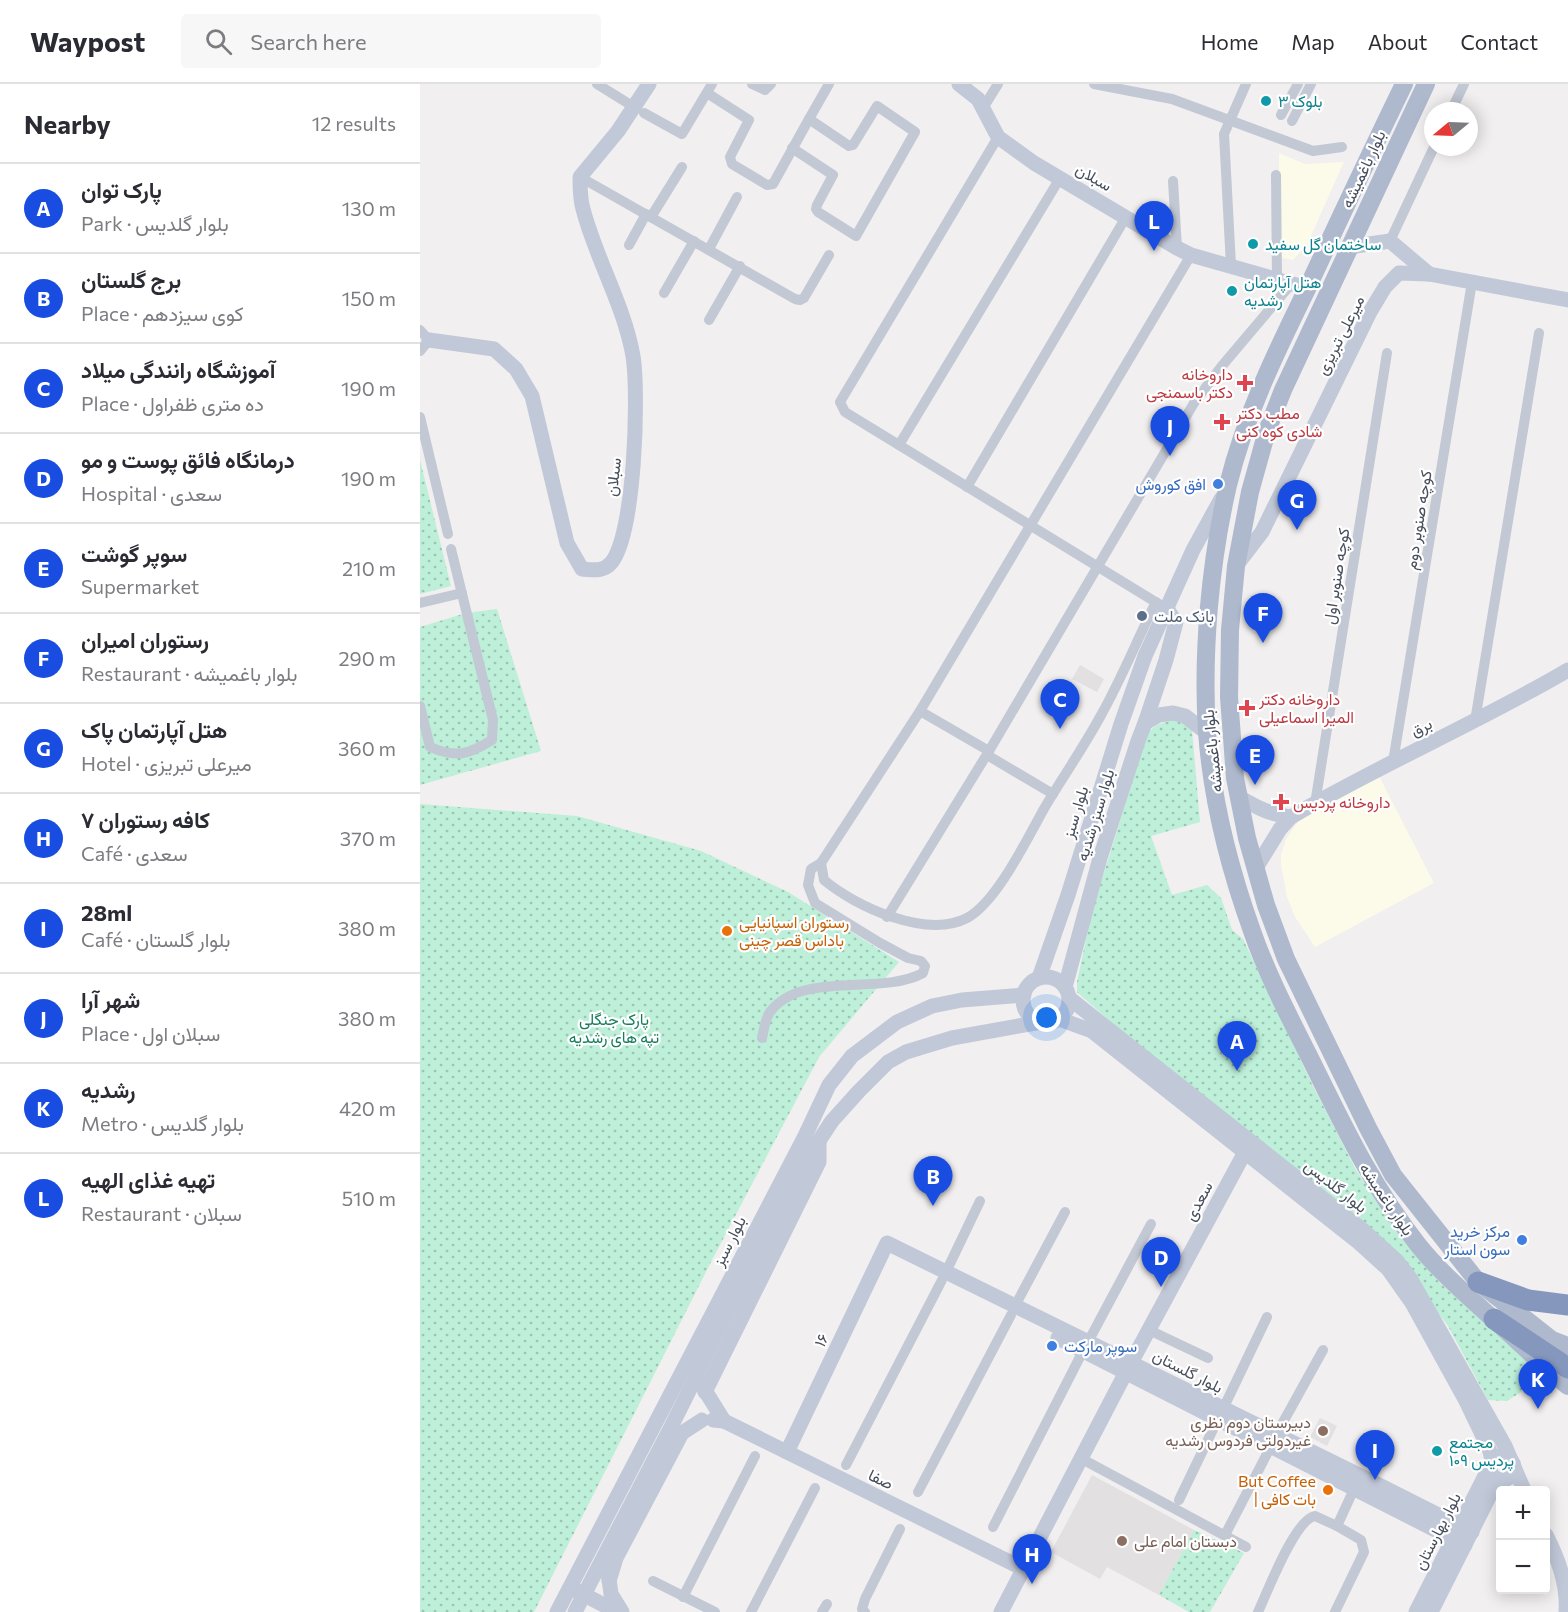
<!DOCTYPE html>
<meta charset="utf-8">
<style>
:root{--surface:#fff;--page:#f7f7f7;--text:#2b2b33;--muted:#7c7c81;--line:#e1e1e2;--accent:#194de1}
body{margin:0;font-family:Commissioner,Vazirmatn,sans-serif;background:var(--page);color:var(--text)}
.controls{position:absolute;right:18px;bottom:18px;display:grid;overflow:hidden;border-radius:6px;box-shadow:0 3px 15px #0003}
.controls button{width:54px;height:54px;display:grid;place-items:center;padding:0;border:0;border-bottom:2px solid var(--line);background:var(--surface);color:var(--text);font:30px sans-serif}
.compass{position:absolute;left:1004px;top:18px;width:54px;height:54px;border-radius:50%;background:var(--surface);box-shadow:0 3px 15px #0003;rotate:251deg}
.you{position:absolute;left:627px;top:934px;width:21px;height:21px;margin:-15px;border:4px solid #fff;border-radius:50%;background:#1a73e8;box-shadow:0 0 0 9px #1a73e833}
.badge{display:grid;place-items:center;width:39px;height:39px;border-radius:50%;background:var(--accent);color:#fff;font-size:20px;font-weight:700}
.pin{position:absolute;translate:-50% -50px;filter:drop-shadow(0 2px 3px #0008)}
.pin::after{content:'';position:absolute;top:32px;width:21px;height:18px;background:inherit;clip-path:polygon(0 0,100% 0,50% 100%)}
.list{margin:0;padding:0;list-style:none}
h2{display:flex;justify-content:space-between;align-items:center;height:78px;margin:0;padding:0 24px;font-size:26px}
h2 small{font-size:20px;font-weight:400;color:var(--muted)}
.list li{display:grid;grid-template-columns:39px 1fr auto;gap:18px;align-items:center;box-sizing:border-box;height:90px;padding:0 24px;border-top:2px solid var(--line)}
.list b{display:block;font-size:22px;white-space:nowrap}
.list p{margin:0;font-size:20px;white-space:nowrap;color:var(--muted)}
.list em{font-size:20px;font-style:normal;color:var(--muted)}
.icon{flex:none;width:33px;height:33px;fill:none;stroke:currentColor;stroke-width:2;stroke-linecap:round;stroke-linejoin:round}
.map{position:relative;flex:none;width:1148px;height:1528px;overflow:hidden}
header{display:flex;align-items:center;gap:36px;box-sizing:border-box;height:84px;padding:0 30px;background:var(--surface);border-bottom:2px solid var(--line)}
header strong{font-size:28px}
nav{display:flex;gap:33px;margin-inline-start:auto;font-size:21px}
.search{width:420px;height:54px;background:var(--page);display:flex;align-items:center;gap:15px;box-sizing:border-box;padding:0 21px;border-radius:6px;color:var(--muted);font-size:22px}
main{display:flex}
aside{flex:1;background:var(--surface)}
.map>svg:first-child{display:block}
</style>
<header>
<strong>Waypost</strong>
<div class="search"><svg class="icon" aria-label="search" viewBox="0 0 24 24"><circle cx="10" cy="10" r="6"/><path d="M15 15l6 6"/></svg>Search here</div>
<nav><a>Home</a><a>Map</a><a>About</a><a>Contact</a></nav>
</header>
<main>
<aside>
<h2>Nearby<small>12 results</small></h2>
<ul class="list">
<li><span class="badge">A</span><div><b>پارک توان</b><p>Park · بلوار گلدیس</p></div><em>130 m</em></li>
<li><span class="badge">B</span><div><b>برج گلستان</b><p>Place · کوی سیزدهم</p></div><em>150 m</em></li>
<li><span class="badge">C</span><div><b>آموزشگاه رانندگی میلاد</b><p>Place · ده متری ظفراول</p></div><em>190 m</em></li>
<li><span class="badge">D</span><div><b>درمانگاه فائق پوست و مو</b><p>Hospital · سعدی</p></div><em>190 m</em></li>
<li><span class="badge">E</span><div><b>سوپر گوشت</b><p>Supermarket</p></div><em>210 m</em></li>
<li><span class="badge">F</span><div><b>رستوران امیران</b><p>Restaurant · بلوار باغمیشه</p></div><em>290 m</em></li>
<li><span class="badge">G</span><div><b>هتل آپارتمان پاک</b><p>Hotel · میرعلی تبریزی</p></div><em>360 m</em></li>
<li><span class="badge">H</span><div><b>کافه رستوران ۷</b><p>Café · سعدی</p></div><em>370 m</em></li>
<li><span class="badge">I</span><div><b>28ml</b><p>Café · بلوار گلستان</p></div><em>380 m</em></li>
<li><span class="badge">J</span><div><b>شهر آرا</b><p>Place · سبلان اول</p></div><em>380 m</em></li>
<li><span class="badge">K</span><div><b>رشدیه</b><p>Metro · بلوار گلدیس</p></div><em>420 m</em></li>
<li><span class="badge">L</span><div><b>تهیه غذای الهیه</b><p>Restaurant · سبلان</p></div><em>510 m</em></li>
</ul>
</aside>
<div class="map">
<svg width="1148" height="1528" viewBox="0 0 1148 1528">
<defs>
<pattern id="park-dots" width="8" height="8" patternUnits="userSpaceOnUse" patternTransform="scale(1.5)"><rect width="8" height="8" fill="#bdefd9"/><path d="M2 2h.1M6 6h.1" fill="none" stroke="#9bc4b3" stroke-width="1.8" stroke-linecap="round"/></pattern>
</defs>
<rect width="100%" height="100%" fill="#f1efef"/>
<!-- commercial -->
<g fill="#fcfae8">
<polygon points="859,69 885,80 924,78 887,161 873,176 862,174 858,171"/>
<polygon points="959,692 1014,799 895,863 875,833 867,813 861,781 861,771 866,755 879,736"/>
</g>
<!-- education -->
<g fill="#e2e0e1">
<polygon points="660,581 684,595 677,608 652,595"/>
<polygon points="900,1334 917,1342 907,1362 890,1353"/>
<polygon points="672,1391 774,1446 739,1511 687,1483 680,1495 631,1468"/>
</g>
<!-- park -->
<g fill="url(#park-dots)">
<polygon points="0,376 31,502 0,510"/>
<polygon points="77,525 121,667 0,701 0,543 46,529"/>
<polygon points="754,635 768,639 772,646 780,738 731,752 752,811 787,801 801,814 812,846 823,855 892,1000 936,1086 983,1156 1020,1199 1104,1274 1108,1285 1101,1308 1087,1317 1068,1316 1028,1242 967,1162 732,974 657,908 657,898 672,827 728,648 737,641"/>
<polygon points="0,720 157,732 281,767 368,808 479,878 399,973 293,1174 114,1528 0,1528"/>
<polygon points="774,1446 824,1469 790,1528 769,1528 739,1511"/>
</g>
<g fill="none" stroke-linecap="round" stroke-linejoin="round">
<!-- street -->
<g stroke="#c2c8d4" stroke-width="10">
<polyline points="177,0 214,23"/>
<polyline points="332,0 345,6 351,0"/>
<polyline points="674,0 752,15 893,67 922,63"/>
<polyline points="287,9 329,36 310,73 312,80 347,101 353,100 389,35"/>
<polyline points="563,24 578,0"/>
<polyline points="1031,27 1044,0"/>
<polyline points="224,29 262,50 292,0"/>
<polyline points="861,31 878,0"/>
<polyline points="872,37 891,0"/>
<polyline points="578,53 420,318 425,328 747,525"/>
<polyline points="372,64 413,91 397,121 396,125 398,128 436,152 495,48 457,22 433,61 429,62 389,35 409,0"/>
<polyline points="856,91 857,195"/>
<polyline points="160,93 375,215 380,216 384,214 409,171"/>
<polyline points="753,97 757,164"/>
<polyline points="231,133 262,83"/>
<polyline points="970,157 1014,63"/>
<polyline points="209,161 226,130"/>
<polyline points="289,165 317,113"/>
<polyline points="811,182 804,50 826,0"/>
<polyline points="244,209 274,157"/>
<polyline points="289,236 320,182"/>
<polyline points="0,246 9,256 0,267"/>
<polyline points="0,333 28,450"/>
<polyline points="479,361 640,94"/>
<polyline points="547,403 706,133"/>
<polyline points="0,519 42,509"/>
<path d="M0 622 10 663C36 674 48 671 72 656L73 636 31 465"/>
<polyline points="500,627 569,667"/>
<polyline points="1055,637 1119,249"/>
<polyline points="567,671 633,710"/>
<polyline points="973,678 1052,198"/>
<polyline points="895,720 967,269"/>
<path d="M401 779 404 796C436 823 507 855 547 834 577 818 608 753 625 723 643 693 663 664 680 633 701 596 717 556 736 518"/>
<polyline points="467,833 569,667 774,319 801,283 872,199"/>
<path d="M342 954C344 946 345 935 350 928 381 886 461 912 503 889L505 882 501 877 488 874 460 859 395 819 388 801 391 785 401 779 500 627 771 171"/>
<polyline points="526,1188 560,1117"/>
<polyline points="595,1222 645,1128"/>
<polyline points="729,1246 788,1274"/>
<polyline points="668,1258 731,1140"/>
<polyline points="803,1325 847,1233"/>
<polyline points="856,1351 903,1266"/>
<polyline points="662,1375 826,1463"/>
<polyline points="426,1381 522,1196"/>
<polyline points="498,1408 591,1231"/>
<polyline points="759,1416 798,1335"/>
<polyline points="573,1443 663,1267"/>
<polyline points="805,1451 851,1362"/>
<polyline points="233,1497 295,1528"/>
<polyline points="263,1513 335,1372"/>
<polyline points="331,1528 395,1404"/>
<polyline points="402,1528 407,1520"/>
<polyline points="445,1528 442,1525 445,1515 480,1445"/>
<path d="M838 1528C847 1509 875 1435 895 1432L917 1442"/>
<polyline points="915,1528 944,1468 941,1456 917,1442 934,1405"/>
</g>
<!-- secondary -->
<g stroke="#c1c8d8" stroke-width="15">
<polyline points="539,0 558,15 578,53 614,79 757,164 771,171 887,204"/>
<polyline points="929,163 970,157 1009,190"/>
<path d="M9 256 74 265 96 285 112 312 147 459 162 485C173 486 183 488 191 479 215 451 219 310 213 272 204 221 176 175 163 125 160 115 160 104 160 93L198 47 229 0"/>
<polyline points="816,482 842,448 950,228 965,203 979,189 1009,190 1148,216"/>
<polyline points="725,639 746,576 756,538 747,525"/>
<path d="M819 713C836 723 851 731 871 733"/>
<path d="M836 784 860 745 871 733C961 680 1058 639 1148 586"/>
<circle cx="626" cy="916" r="23"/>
<polyline points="619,894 648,811 701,640 725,572 773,466 801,415"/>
<polyline points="645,903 680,774 718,657 725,639 739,631 753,629 765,632 787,649"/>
<polyline points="649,914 944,1147 977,1177 990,1194 1085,1362 1091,1376"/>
<polyline points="639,935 672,947 937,1157 968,1185 992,1219 1046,1317 1070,1367 1072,1377"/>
<polyline points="638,1254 1045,1461"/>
<polyline points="281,1300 304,1337 293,1336"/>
<polyline points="285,1308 399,1078 399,1057"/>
<polyline points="304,1337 604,1485"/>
<polyline points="367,1368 467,1159 941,1392 1052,1448"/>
<circle cx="1082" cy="1384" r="12"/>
<polyline points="1094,1383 1104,1406"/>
<path d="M1126 1451C1138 1474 1148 1501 1146 1528"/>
<polyline points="188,1487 191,1510 202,1528"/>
<polyline points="189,1497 196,1474 262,1349 282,1336"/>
<polyline points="157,1507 197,1528"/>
<polyline points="137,1528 385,1052 409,1001 432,972 477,938 512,922 542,916 604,911"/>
<polyline points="155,1528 250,1345 377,1090 412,1037 439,1007 468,978 486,968 532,954 621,938"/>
<polyline points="581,1528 706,1288 825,1068 830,1061"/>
<polyline points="996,1528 1070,1382"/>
<polyline points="1011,1528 1078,1395"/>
</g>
<!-- primary -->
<g stroke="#aeb9ce" stroke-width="18">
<path d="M984 0C951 68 919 136 887 205 856 268 825 332 808 401 790 479 782 568 787 648 792 716 809 783 832 847 848 893 871 936 893 980 925 1045 953 1104 999 1162 1021 1189 1047 1211 1072 1234 1098 1257 1122 1281 1148 1302"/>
<polyline points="1006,0 863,306 847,347 830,408 816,482 810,546 809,613 815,694 827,754 846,821 866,875 948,1044 973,1091 1058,1198 1132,1256 1148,1262"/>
</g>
<!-- highway -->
<g stroke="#8697be" stroke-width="21">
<polyline points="1058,1198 1108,1216 1148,1221"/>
<polyline points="1074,1235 1148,1284"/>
</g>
</g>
<!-- markers -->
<g fill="#0f9aa8" stroke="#fff" stroke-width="2">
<circle cx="846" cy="17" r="6"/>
<circle cx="833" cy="160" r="6"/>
<circle cx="812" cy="207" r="6"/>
<circle cx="1017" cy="1367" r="6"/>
</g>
<g fill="#e0444e" stroke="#fff" stroke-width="2">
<path d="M822 290h6v6h6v6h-6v6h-6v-6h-6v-6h6z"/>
<path d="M799 329h6v6h6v6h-6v6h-6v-6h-6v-6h6z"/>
<path d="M824 615h6v6h6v6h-6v6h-6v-6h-6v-6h6z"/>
<path d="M858 709h6v6h6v6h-6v6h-6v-6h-6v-6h6z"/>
</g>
<g fill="#3f7fe0" stroke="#fff" stroke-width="2">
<circle cx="798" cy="400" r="6"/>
<circle cx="1102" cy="1156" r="6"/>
<circle cx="632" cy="1262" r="6"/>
</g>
<circle fill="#5c6f8a" stroke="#fff" stroke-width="2" cx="722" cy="532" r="6"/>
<g fill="#e8710a" stroke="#fff" stroke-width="2">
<circle cx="307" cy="847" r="6"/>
<circle cx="908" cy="1406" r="6"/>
</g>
<g fill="#8d6e63" stroke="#fff" stroke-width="2">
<circle cx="903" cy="1347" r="6"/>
<circle cx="702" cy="1457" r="6"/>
</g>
<g text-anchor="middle" stroke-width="4.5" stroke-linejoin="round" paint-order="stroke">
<!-- culture labels -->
<g font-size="16" fill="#0d838f" stroke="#fff" text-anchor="start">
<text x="858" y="23">بلوک ۳</text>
<text x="845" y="166">ساختمان گل سفید</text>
<text x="824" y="204">هتل آپارتمان<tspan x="824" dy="18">رشدیه</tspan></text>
<text x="1029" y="1364">مجتمع<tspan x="1029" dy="18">پردیس ۱۰۹</tspan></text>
</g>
<!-- street labels -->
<g font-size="16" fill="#474e5c" stroke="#fff">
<text transform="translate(943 85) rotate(-65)" y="6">بلوار باغمیشه</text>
<text transform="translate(674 93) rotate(30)" y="6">سبلان</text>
<text transform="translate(920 251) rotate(-63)" y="6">میرعلی تبریزی</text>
<text transform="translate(193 393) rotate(-83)" y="6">سبلان</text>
<text transform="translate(998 436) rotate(-81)" y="6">کوچه صنوبر دوم</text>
<text transform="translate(916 492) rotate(-81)" y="6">کوچه صنوبر اول</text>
<text transform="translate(1001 643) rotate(-28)" y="6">برق</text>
<text transform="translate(792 667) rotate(-96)" y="6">بلوار باغمیشه</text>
<text transform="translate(655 728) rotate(-73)" y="6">بلوار سبز</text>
<text transform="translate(675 731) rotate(-73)" y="6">بلوار سبز رشدیه</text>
<text transform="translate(916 1102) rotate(38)" y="6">بلوار گلدیس</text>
<text transform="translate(967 1115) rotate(56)" y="6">بلوار باغمیشه</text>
<text transform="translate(778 1117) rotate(-62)" y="6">سعدی</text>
<text transform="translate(309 1157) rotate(-63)" y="6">بلوار سبز</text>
<text transform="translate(401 1256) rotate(-64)" y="6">۱۶</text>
<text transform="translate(768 1287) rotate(27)" y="6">بلوار گلستان</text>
<text transform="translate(461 1395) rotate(26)" y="6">صفا</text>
<text transform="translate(1017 1447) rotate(-63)" y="6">بلوار بهارستان</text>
</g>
<!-- health labels -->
<g font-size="16" fill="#be3a42" stroke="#fff" text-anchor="start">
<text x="813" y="296" text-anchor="end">داروخانه<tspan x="813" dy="18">دکتر باسمنجی</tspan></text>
<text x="816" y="335">مطب دکتر<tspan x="816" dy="18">شادی کوه کنی</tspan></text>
<text x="839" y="621">داروخانه دکتر<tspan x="839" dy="18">المیرا اسماعیلی</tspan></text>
<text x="873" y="724">داروخانه پردیس</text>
</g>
<!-- shop labels -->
<g font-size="16" fill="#366cbe" stroke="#fff" text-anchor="end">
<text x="786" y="406">افق کوروش</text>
<text x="1090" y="1153">مرکز خرید<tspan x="1090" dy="18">سون استار</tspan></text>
<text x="644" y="1268" text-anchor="start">سوپر مارکت</text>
</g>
<!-- service labels -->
<g font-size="16" fill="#4e5e75" stroke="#fff" text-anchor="start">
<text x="734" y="538">بانک ملت</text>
</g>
<!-- food labels -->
<g font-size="16" fill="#c56008" stroke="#fff" text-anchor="start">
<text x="319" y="844">رستوران اسپانیایی<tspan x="319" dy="18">باداس قصر چینی</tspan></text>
<text x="896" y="1403" text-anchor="end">But Coffee<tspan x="896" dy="18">| بات کافی</tspan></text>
</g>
<!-- park labels -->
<g font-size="16" fill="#177e5d" stroke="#fff">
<text x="194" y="941">پارک جنگلی<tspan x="194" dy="18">تپه های رشدیه</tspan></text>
</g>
<!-- education labels -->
<g font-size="16" fill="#785e54" stroke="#fff" text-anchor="end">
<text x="891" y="1344">دبیرستان دوم نظری<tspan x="891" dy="18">غیردولتی فردوس رشدیه</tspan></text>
<text x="714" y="1463" text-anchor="start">دبستان امام علی</text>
</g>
</g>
</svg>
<div class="controls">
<button>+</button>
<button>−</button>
</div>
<svg class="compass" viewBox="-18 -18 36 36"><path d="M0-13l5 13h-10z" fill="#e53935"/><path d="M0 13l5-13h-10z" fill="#7c7c81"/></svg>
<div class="you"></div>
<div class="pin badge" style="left:817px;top:987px">A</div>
<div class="pin badge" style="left:513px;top:1122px">B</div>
<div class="pin badge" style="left:640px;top:645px">C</div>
<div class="pin badge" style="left:741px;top:1203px">D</div>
<div class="pin badge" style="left:835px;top:701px">E</div>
<div class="pin badge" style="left:843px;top:559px">F</div>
<div class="pin badge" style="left:877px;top:446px">G</div>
<div class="pin badge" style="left:612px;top:1500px">H</div>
<div class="pin badge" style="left:955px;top:1396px">I</div>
<div class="pin badge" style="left:750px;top:372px">J</div>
<div class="pin badge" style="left:1118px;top:1325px">K</div>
<div class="pin badge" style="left:734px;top:167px">L</div>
</div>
</main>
